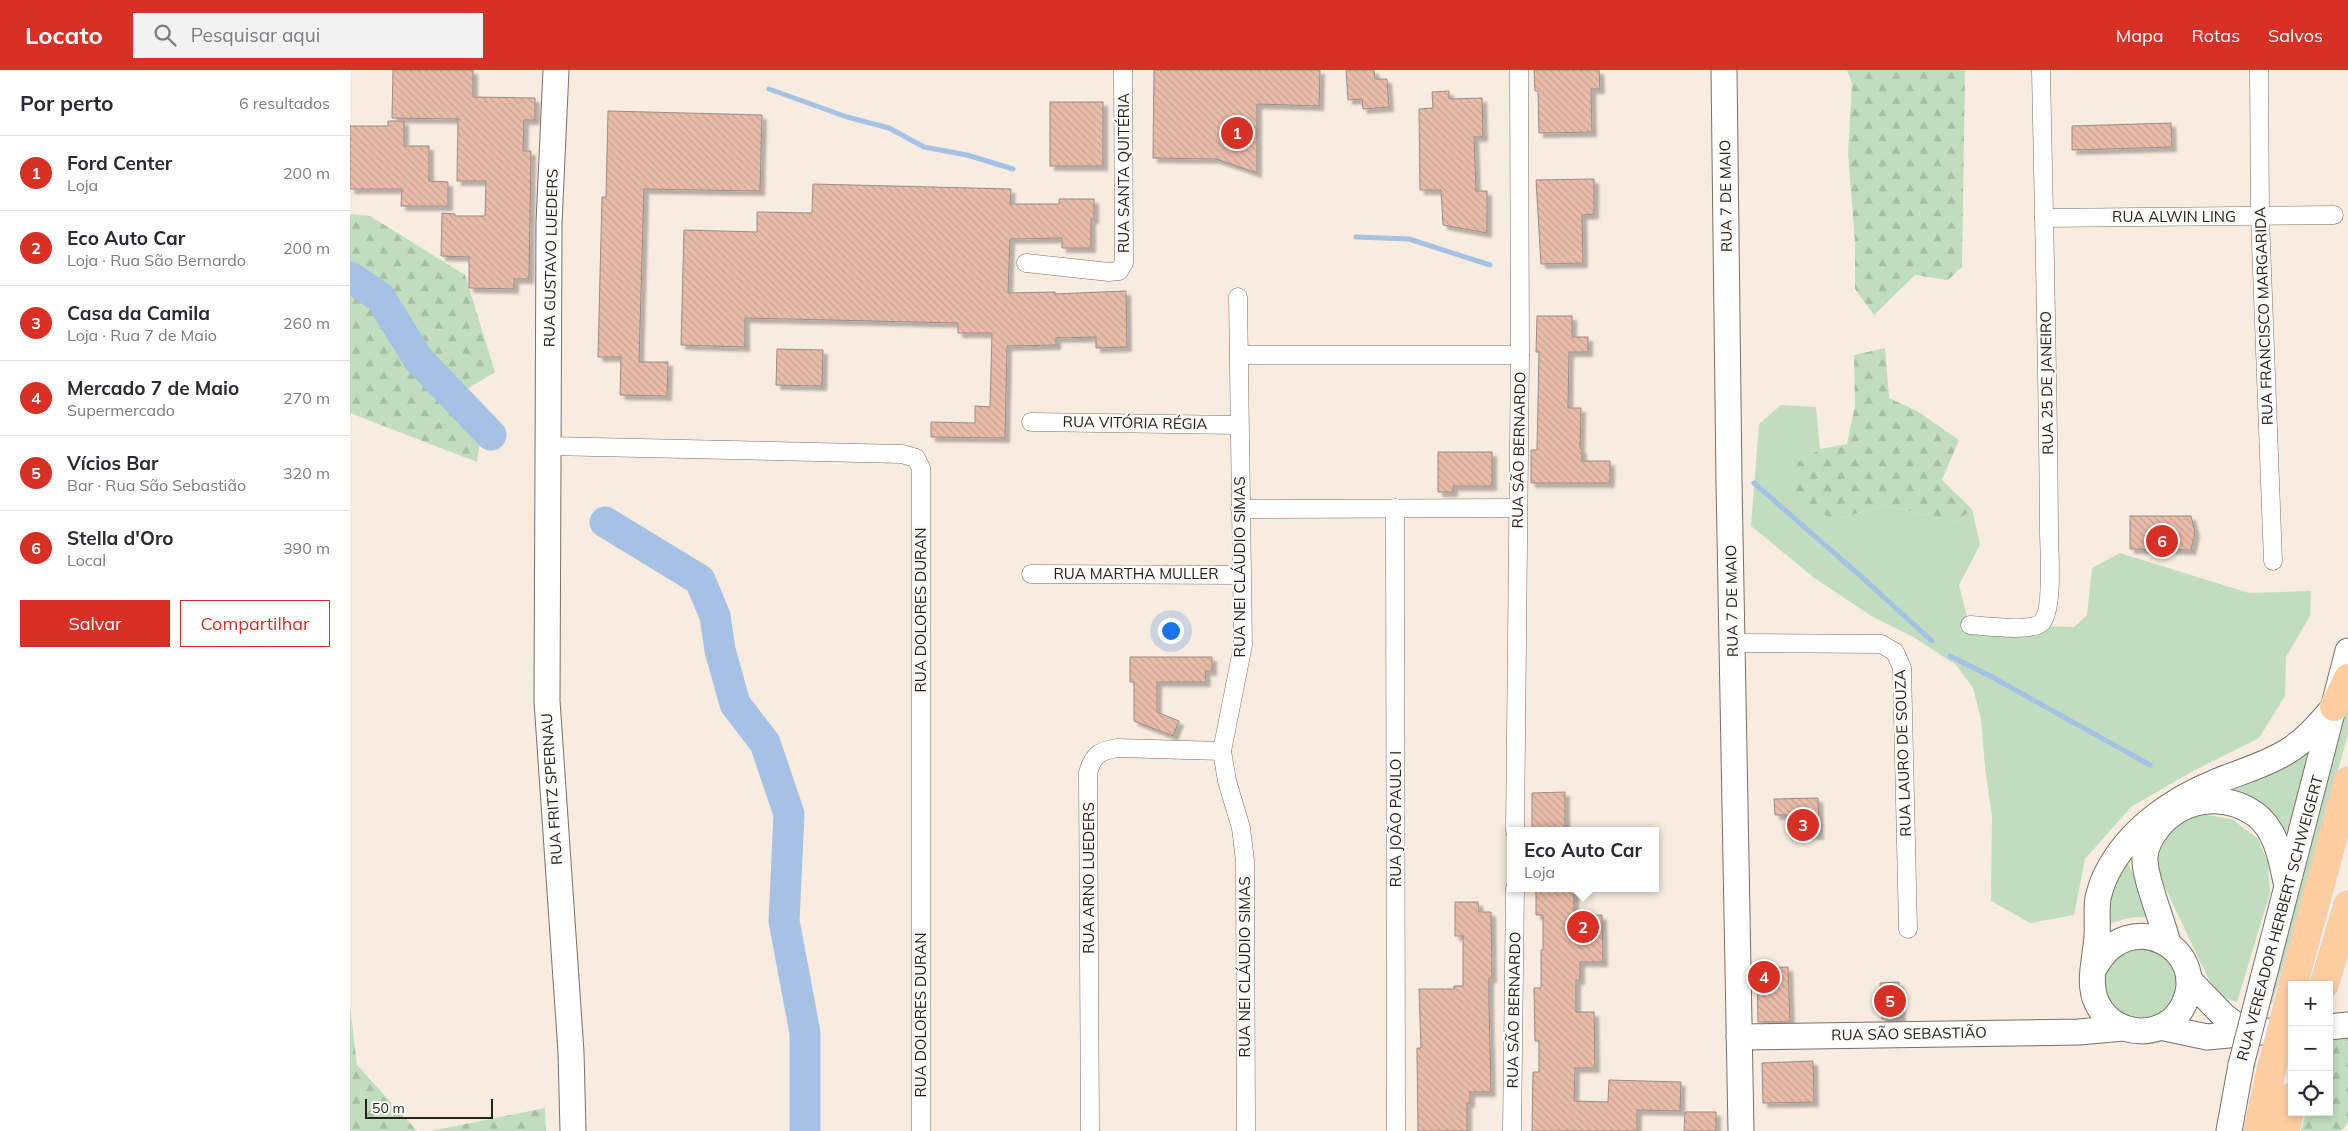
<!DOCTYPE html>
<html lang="pt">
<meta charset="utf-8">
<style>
:root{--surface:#fff;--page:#f2f2f3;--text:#2b2b33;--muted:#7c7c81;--line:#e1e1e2;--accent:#d93025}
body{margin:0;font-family:Mulish,sans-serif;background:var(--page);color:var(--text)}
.controls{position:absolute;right:15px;bottom:15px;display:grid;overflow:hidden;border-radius:0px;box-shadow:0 2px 8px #0003}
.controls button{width:45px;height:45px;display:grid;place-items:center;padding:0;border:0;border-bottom:1px solid var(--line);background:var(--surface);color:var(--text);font:25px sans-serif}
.scale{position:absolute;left:15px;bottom:12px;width:128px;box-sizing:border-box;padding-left:5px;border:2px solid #26211d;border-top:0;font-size:14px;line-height:18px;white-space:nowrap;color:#26211d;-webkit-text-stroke:4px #fdfbf9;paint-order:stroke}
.you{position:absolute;left:820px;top:560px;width:18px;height:18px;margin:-12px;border:4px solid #fff;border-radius:50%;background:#1a73e8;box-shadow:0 0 0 8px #1a73e833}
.badge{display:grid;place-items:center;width:32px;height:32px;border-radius:50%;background:var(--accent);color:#fff;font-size:16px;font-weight:700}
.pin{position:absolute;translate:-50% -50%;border:2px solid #fff;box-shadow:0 1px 5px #0006}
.popup{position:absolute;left:1157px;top:757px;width:152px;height:65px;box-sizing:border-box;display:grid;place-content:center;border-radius:0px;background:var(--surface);filter:drop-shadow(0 1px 4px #0005);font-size:16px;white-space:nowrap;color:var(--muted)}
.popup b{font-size:19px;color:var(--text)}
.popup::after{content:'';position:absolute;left:50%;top:100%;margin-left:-10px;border:10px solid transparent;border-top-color:var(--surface)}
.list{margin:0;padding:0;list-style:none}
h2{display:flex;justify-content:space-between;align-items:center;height:65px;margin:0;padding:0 20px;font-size:21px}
h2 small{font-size:16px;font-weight:400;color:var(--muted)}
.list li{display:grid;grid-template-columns:32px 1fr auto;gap:15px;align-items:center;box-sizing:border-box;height:75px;padding:0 20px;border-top:1px solid var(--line)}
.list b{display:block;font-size:19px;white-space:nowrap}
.list p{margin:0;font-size:16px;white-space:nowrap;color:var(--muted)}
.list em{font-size:16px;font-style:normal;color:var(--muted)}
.actions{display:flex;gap:10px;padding:15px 20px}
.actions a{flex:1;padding:11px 0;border:1px solid var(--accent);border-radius:0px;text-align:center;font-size:18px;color:var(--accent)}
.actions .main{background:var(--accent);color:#fff}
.icon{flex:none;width:28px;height:28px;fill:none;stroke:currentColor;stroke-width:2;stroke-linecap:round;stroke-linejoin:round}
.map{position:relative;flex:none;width:1998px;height:1061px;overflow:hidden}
header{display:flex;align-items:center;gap:30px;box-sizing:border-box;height:70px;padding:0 25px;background:var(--accent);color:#fff}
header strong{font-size:24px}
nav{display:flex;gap:28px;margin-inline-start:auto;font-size:18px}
.search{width:350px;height:45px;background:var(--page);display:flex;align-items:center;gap:12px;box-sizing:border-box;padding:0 18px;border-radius:0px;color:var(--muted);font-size:19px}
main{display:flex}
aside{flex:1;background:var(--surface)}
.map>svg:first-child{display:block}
</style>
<header>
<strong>Locato</strong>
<div class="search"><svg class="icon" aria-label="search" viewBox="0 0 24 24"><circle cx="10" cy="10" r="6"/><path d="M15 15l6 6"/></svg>Pesquisar aqui</div>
<nav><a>Mapa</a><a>Rotas</a><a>Salvos</a></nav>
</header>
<main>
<aside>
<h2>Por perto<small>6 resultados</small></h2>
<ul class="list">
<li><span class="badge">1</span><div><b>Ford Center</b><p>Loja</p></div><em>200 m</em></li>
<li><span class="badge">2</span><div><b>Eco Auto Car</b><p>Loja · Rua São Bernardo</p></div><em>200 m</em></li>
<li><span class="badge">3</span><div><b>Casa da Camila</b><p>Loja · Rua 7 de Maio</p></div><em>260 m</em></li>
<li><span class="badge">4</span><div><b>Mercado 7 de Maio</b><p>Supermercado</p></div><em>270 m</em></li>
<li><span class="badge">5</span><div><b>Vícios Bar</b><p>Bar · Rua São Sebastião</p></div><em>320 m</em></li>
<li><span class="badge">6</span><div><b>Stella d'Oro</b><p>Local</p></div><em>390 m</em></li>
</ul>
<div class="actions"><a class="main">Salvar</a><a>Compartilhar</a></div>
</aside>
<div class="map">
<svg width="1998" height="1061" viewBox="0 0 1998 1061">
<defs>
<pattern id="forest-firs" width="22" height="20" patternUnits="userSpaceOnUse" patternTransform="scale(1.25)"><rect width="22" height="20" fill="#c0debf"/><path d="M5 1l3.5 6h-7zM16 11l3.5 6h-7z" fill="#a5bea4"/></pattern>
<pattern id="building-back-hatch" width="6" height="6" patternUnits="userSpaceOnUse" patternTransform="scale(1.25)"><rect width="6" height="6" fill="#e9bca9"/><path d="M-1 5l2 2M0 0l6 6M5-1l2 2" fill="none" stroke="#c8a191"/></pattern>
<filter id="shadow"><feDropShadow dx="4.5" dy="4.5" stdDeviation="1" flood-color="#0004"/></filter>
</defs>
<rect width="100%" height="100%" fill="#f8ece0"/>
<!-- green -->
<g fill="#c0debf">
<polygon points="1431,335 1466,337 1470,379 1448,392 1486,450 1533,435 1607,452 1622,439 1630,475 1609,515 1619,554 1724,557 1737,545 1742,498 1770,483 1899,523 1961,521 1960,546 1936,587 1935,626 1909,668 1843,701 1781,737 1735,789 1724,845 1680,853 1641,831 1642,746 1635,698 1631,649 1623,618 1606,595 1565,568 1523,547 1463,507 1401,456 1409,354"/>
<polygon points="1998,631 1998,664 1922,934 1915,933"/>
<polygon points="1968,672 1940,769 1922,741 1900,729 1870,725 1931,700"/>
<path d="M1851 744 1882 749 1908 769 1918 792 1920 823 1887 932C1872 929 1865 919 1857 906L1806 798V774L1823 754Z"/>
<path d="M1777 791 1804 848C1784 845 1769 849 1752 858L1751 840Z"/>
<polygon points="1783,874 1819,884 1831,918 1811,949 1774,950 1752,921 1755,897"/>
</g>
<!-- forest -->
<g fill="url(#forest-firs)">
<polygon points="1497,0 1615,0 1612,197 1598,210 1565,205 1524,245 1505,219 1505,172 1498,83 1502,14"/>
<polygon points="0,144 20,146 115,205 145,302 98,331 131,365 127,392 0,343"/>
<polygon points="1535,278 1539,328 1567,341 1609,370 1592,410 1622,439 1607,452 1533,435 1486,450 1438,428 1448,392 1470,379 1497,374 1505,335 1504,285"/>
<polygon points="0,936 7,995 67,1061 0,1061"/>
<polygon points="1998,960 1998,1053 1991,1061 1951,1061 1956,1042 1979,1042 1979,963"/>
<polygon points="195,1038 196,1061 81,1061"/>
</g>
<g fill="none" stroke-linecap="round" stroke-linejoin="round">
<!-- stream -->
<g stroke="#a5c1e4" stroke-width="5">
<polyline points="419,19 497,47 539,58 574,77 617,85 663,99"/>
<polyline points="1006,167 1059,169 1140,195"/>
<polyline points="1404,413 1514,509 1582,571"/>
<polyline points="1600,586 1642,607 1800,695"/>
</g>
<!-- river -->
<g stroke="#a5c1e4" stroke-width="31">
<polyline points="0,207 30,227 68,289 141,365"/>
<polyline points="255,452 350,510 365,546 370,580 385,634 415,673 439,744 434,851 455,963 455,1061"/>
</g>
</g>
<!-- building -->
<g fill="url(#building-back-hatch)" stroke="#9a8b85" filter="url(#shadow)">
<polygon points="43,0 123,0 123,27 185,28 185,50 174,50 173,81 181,81 179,209 164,209 164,219 119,218 119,187 91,186 92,143 105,144 105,146 135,146 136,111 107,111 108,49 42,48"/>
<polygon points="804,0 970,0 969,36 907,34 907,103 866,89 803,88"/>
<polygon points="996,0 1024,0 1025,9 1037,9 1039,37 1013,39 1012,29 998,30"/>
<polygon points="1184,0 1249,0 1250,19 1241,19 1242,62 1189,63 1188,21 1185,21"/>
<polygon points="1099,21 1099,29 1132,28 1133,67 1124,67 1126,121 1137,121 1137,163 1093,155 1091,120 1070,120 1069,39 1083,38 1082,22"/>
<rect x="700" y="32" width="53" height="64"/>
<polygon points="258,41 412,45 410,121 294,119 289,292 318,292 317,326 270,325 271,287 248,287 252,127 256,127"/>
<polygon points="38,51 54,51 54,76 79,76 79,111 98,112 98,136 51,136 52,119 0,119 0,56 38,56"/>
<polygon points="1821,53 1822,77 1722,80 1722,56"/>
<polygon points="1244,109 1244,144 1232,145 1233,193 1191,194 1186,110"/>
<polygon points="463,114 661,119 660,134 709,134 709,129 744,129 744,149 741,149 741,178 712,178 712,168 660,169 658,223 705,222 705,224 776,221 777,277 746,278 746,267 706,268 706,275 657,276 655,368 581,367 581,352 625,353 625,336 640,337 642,263 608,263 608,253 395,248 395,277 331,275 334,160 407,162 407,142 462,143"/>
<polygon points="1187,246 1222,246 1222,267 1238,267 1238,282 1219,282 1218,338 1231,338 1230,379 1232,379 1232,391 1260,391 1260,413 1181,413 1181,380 1187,380 1189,282 1186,282"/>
<polygon points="427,279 473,280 472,316 426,315"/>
<polygon points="1088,382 1142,382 1142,416 1103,416 1103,422 1088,422"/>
<polygon points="1780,446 1841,446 1845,463 1841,480 1780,479"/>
<polygon points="780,587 862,587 862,601 855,601 856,612 807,612 807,642 829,651 823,666 784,651 784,612 780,612"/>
<polygon points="1215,722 1215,760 1182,761 1182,723"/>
<polygon points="1468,728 1469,765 1438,765 1438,745 1425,745 1424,729"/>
<polygon points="1186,818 1224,818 1224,846 1252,845 1253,892 1230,892 1230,910 1226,910 1226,942 1244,942 1245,998 1225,998 1224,1031 1258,1032 1259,1010 1331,1012 1330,1041 1287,1040 1287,1061 1182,1061 1183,1002 1189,1002 1189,971 1185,971 1184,918 1191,918 1191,880 1193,880 1193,845 1186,845"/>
<polygon points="1105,832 1128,832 1129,842 1141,842 1142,908 1139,908 1139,934 1141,1022 1120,1022 1120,1033 1117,1033 1117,1061 1068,1061 1067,978 1071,978 1069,919 1104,919 1104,916 1113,916 1113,866 1105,866"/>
<polygon points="1438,897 1440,952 1408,952 1407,898"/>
<polygon points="1549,912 1551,948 1532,949 1530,913"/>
<polygon points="1463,991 1464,1032 1413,1033 1412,993"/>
<polygon points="1335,1042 1366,1042 1366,1061 1334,1061"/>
</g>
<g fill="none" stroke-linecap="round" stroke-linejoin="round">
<!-- street casing -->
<g stroke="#7a7065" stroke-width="19">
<g id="street">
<polyline points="1909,0 1910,147 1923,491"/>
<polyline points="1694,148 1984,145"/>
<polyline points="676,193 759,202 769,201 774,193 773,0"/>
<polyline points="888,227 893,575 872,681 877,711 891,758 895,791 896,1061"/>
<polyline points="889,285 1170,285"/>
<polyline points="681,352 889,355"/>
<polyline points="199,376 552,384 566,388 571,398 571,1061"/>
<polyline points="1045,438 1046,1061"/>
<polyline points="890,439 1168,438"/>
<polyline points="681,504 891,505"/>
<path d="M1620 555C1635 556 1680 562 1691 553 1704 542 1699 479 1699 461 1698 307 1694 154 1691 0"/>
<polyline points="1383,573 1531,574 1545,582 1552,598 1558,859"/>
<polyline points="1165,761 1170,285 1169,0"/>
<path d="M740 1061 738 703C743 685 749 681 767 678L872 681"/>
<polyline points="1162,1061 1165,818"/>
</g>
</g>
<!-- secondary casing -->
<g stroke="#7a7065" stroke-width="27">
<g id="secondary">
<polyline points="206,0 199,153 197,631 221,982 223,1061"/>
<polyline points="1374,0 1379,411 1391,1061"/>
<path d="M1818 874C1813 851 1793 806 1795 786 1796 776 1801 767 1807 759 1831 728 1873 722 1905 744 1926 759 1931 788 1936 812"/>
<path d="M1745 897C1779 834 1860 879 1834 934 1817 971 1764 969 1747 933 1737 913 1746 887 1747 866 1748 853 1746 841 1748 828 1750 820 1753 810 1757 803 1779 759 1823 729 1868 711 1892 701 1916 695 1938 681 1956 670 1970 653 1984 637"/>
<polyline points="1913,909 1998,581"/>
<polyline points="1839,910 1874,946 1895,962"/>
<polyline points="1810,957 1857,967 1942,959"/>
<polyline points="1979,957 1998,955"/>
<polyline points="1389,967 1729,962 1773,958"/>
<polyline points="1879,1061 1891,995"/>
</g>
</g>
<!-- primary casing -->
<g stroke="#cfcecd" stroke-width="29">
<g id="primary">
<polyline points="1984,637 1998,608"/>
<polyline points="1943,915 1998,711"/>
<polyline points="1974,915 1998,835"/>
<polyline points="1908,1061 1921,1001"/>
<polyline points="1935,1061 1942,1027"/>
</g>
</g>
<!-- street -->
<use href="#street" stroke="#fff" stroke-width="18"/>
<!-- secondary -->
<use href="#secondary" stroke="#fff" stroke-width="25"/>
<!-- primary -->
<use href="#primary" stroke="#fecda0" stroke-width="28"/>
<!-- secondary-bridge casing -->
<g stroke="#7a7065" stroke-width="27" stroke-linecap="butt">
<polyline id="secondary-bridge" points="1891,995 1913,909"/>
</g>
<!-- primary-bridge casing -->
<g stroke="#cfcecd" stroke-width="29" stroke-linecap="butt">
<polyline id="primary-bridge" points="1921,1001 1942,921"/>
</g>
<!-- secondary-bridge -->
<use href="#secondary-bridge" stroke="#fff" stroke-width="25"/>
<!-- primary-bridge -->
<use href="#primary-bridge" stroke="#fecda0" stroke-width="28"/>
</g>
<g text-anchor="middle" stroke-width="4.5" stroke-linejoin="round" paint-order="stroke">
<!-- street labels -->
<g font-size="15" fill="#26211d" stroke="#fdfbf9">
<text transform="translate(774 103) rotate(-90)" y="5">RUA SANTA QUITÉRIA</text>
<text transform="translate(1376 126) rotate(-91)" y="5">RUA 7 DE MAIO</text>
<text x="1824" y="152">RUA ALWIN LING</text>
<text transform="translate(201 188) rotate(-89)" y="5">RUA GUSTAVO LUEDERS</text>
<text transform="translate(1914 246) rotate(-92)" y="5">RUA FRANCISCO MARGARIDA</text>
<text transform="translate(1697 313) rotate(-91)" y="5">RUA 25 DE JANEIRO</text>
<text transform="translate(785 353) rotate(1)" y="5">RUA VITÓRIA RÉGIA</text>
<text transform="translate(1169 380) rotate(-89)" y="5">RUA SÃO BERNARDO</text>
<text transform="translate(890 497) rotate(-90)" y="5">RUA NEI CLÁUDIO SIMAS</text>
<text x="786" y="509">RUA MARTHA MULLER</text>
<text transform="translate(1382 531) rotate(-91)" y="5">RUA 7 DE MAIO</text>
<text transform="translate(571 540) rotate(-90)" y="5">RUA DOLORES DURAN</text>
<text transform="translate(1553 683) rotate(-92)" y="5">RUA LAURO DE SOUZA</text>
<text transform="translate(202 719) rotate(-94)" y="5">RUA FRITZ SPERNAU</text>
<text transform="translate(1046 749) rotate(-90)" y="5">RUA JOÃO PAULO I</text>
<text transform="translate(739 808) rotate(-90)" y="5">RUA ARNO LUEDERS</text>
<text transform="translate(1930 848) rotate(-75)" y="5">RUA VEREADOR HERBERT SCHWEIGERT</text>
<text transform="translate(895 897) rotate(-90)" y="5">RUA NEI CLÁUDIO SIMAS</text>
<text transform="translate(1164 940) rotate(-89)" y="5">RUA SÃO BERNARDO</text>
<text transform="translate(571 945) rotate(-90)" y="5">RUA DOLORES DURAN</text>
<text transform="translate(1559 964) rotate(-1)" y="5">RUA SÃO SEBASTIÃO</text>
</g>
</g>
</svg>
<div class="controls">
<button>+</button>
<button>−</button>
<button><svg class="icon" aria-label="locate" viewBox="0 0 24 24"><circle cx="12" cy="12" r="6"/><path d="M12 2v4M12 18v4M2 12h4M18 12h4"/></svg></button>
</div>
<div class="scale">50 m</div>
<div class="you"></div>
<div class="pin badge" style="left:887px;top:63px">1</div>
<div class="pin badge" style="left:1233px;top:857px">2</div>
<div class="popup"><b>Eco Auto Car</b>Loja</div>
<div class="pin badge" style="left:1453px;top:755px">3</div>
<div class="pin badge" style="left:1414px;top:907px">4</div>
<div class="pin badge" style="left:1540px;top:931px">5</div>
<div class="pin badge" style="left:1812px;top:471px">6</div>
</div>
</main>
